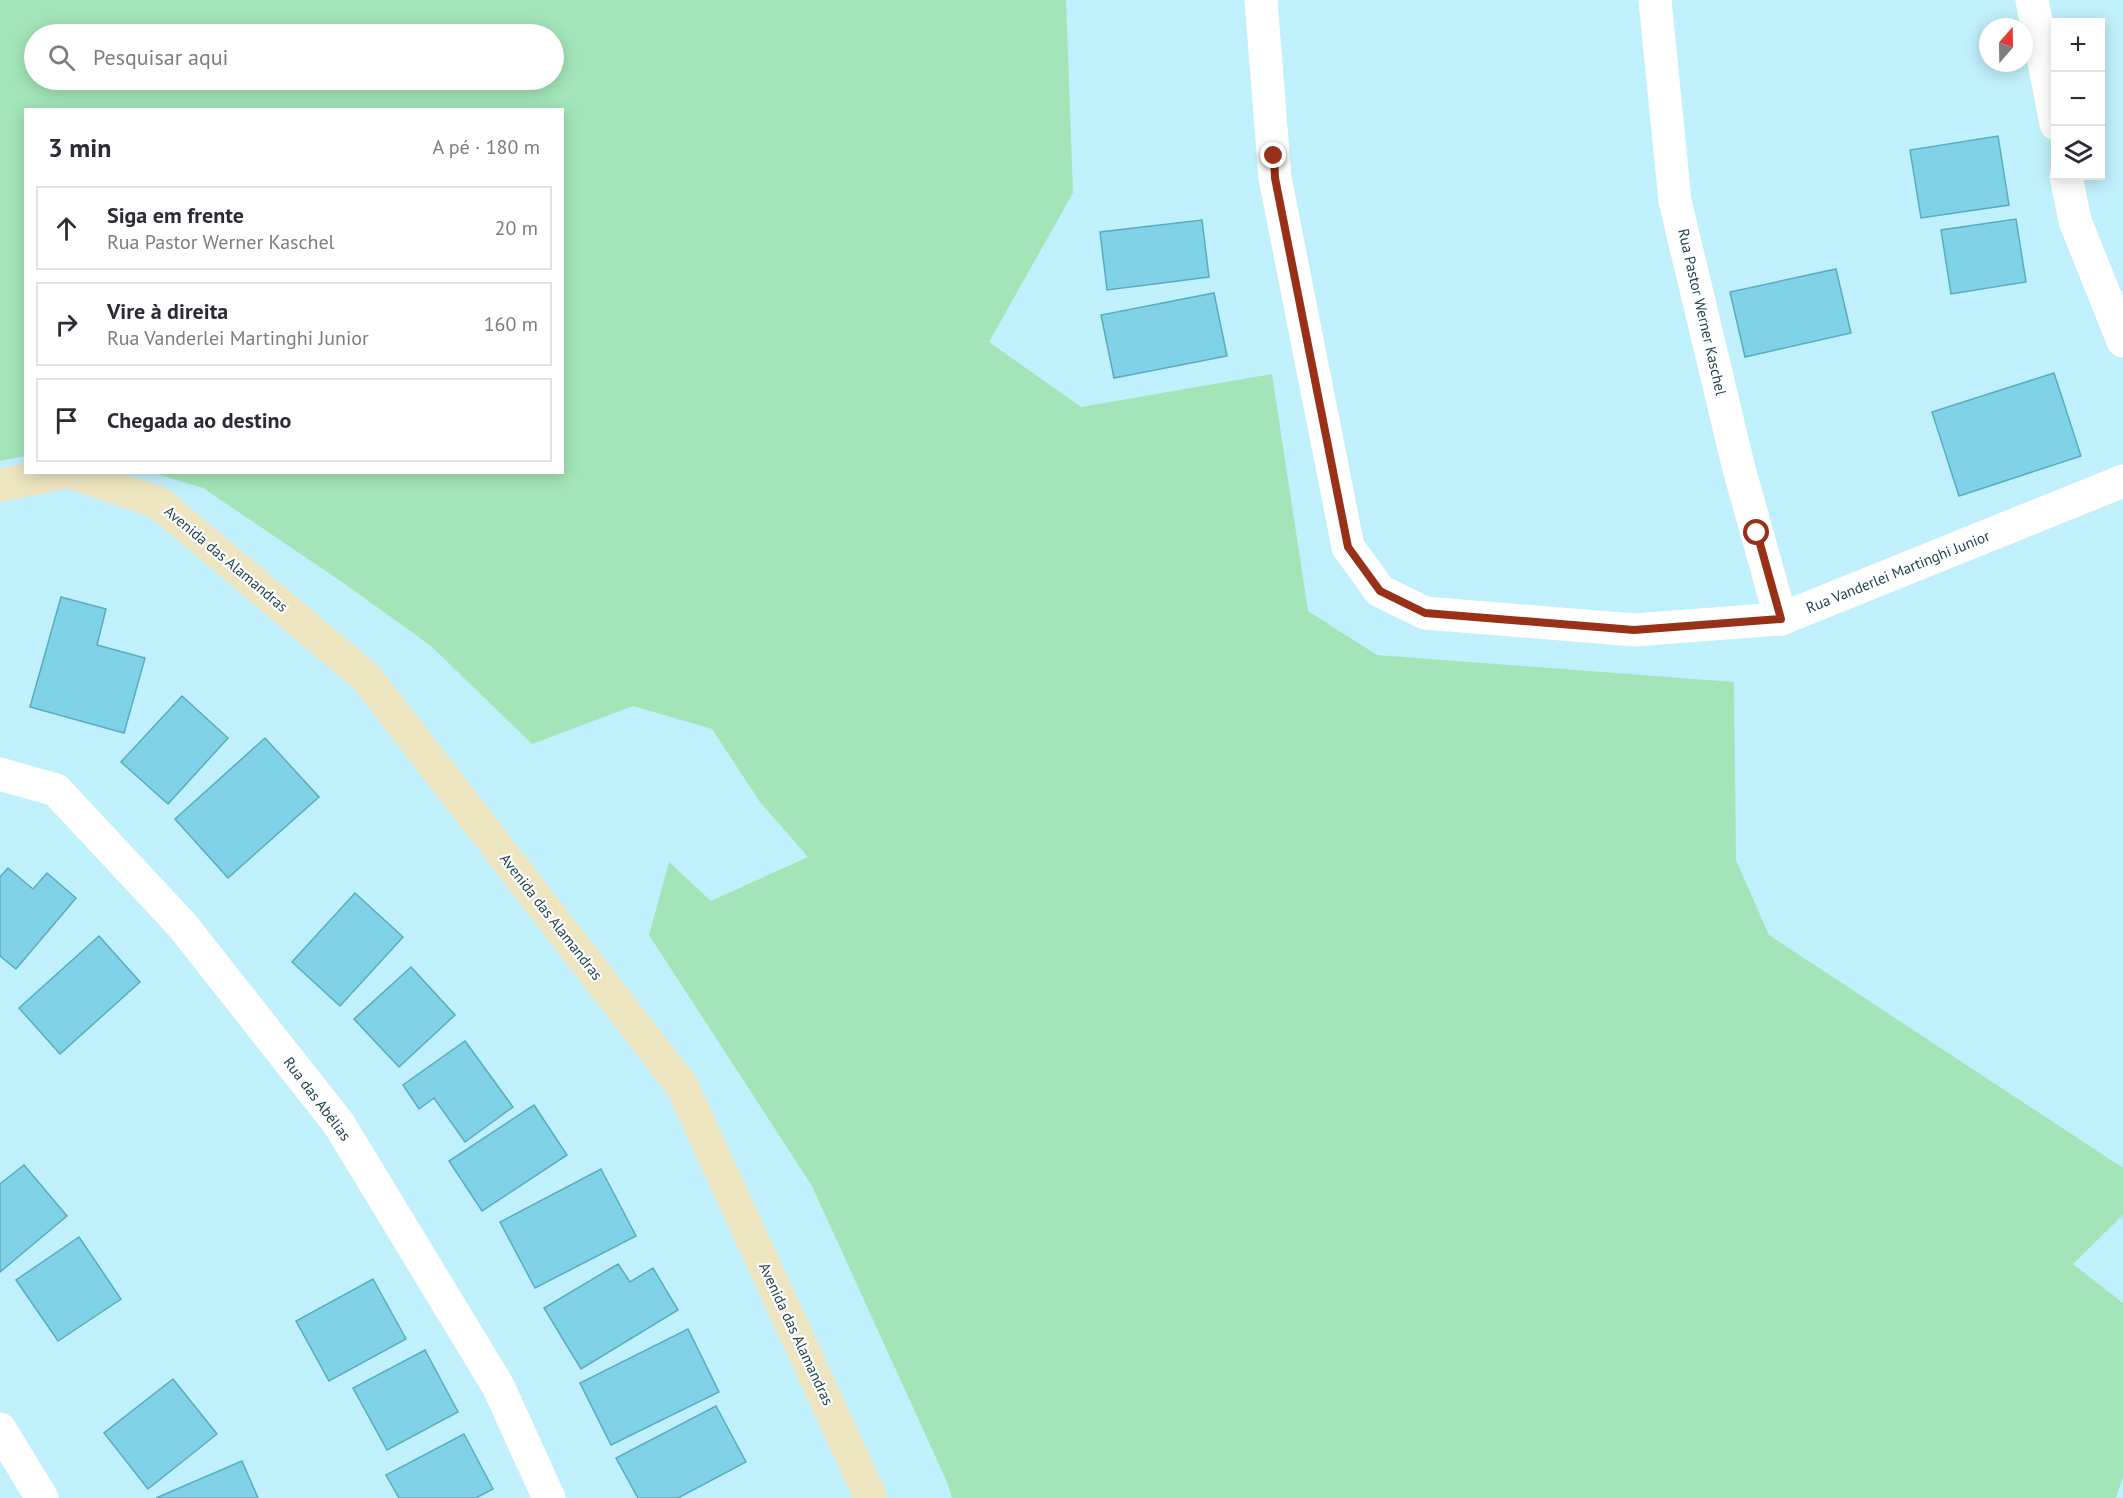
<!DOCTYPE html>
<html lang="pt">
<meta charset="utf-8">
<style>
:root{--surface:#fff;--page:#f2f2f3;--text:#2b2b33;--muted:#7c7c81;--line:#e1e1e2}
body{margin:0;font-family:"PT Sans",sans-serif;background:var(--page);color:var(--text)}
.controls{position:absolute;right:18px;top:18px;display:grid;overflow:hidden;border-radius:0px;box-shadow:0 3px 15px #0003}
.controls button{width:54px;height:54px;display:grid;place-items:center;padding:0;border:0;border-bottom:2px solid var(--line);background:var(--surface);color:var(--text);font:30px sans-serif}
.compass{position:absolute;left:1979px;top:18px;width:54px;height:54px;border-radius:50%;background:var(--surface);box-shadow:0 3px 15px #0003;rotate:20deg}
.stop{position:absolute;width:18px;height:18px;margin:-14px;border:4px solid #993118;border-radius:50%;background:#fff}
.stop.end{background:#993118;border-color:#fff;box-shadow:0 2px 6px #0008}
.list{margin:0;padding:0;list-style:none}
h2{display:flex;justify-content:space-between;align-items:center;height:78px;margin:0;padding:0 24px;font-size:26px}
h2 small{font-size:20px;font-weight:400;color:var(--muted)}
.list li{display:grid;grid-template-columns:39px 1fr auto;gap:18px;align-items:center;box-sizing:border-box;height:84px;margin:0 12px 12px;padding:0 12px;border:2px solid var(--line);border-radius:0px}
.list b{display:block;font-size:22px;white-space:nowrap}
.list p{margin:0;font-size:20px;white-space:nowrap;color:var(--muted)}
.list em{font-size:20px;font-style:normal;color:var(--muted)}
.icon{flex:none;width:33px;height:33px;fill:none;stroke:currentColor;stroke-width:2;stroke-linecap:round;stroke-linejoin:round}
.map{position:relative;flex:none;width:2123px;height:1498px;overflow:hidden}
.search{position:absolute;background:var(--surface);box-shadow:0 3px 15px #0003;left:24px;top:24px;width:540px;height:66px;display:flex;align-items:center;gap:15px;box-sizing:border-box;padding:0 21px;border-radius:33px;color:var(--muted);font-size:22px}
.panel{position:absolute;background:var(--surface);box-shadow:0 3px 15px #0003;left:24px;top:108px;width:540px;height:366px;border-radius:0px}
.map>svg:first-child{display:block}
</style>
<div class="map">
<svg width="2123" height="1498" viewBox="0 0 2123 1498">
<rect width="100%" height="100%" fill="#c0f0fb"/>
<!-- green -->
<path fill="#a3e5b8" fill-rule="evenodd" d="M0 0H1066L1073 193 989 342 1081 407 1272 374 1308 611 1377 655 1734 682 1736 860 1769 935 2123 1168V1215L2073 1264 2123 1303V1476L2116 1498H952L947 1482 812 1186 649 935 669 862 711 901 808 857 760 802 712 729 633 706 532 744 431 646 342 582 203 488 154 473 562 472V110H26L25 456 0 461ZM554 34V80H34V34Z"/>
<!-- building -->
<g fill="#80d3e6" stroke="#59acbf" stroke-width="1.5">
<polygon points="1998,136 2009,205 1921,218 1910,150"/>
<polygon points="2016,219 2026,282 1951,294 1941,230"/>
<polygon points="1202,220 1209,277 1107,290 1100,232"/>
<polygon points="1836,269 1851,333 1745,357 1730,292"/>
<polygon points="1214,293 1227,356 1114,378 1101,315"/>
<polygon points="2054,373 2081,456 1959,496 1932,412"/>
<polygon points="61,597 106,609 97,645 145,658 124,733 30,707"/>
<polygon points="182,696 228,738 168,804 121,762"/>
<polygon points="265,738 319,797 228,878 175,819"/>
<polygon points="8,868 33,889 47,873 76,898 16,969 0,956 0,877"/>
<polygon points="355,893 403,937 340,1006 292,962"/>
<polygon points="99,936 140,982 60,1054 19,1008"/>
<polygon points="411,967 455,1015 399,1067 354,1019"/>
<polygon points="465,1041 513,1107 465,1142 434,1098 419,1109 403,1085"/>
<polygon points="534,1105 567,1155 482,1211 449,1161"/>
<polygon points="24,1165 67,1216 0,1272 0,1184"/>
<polygon points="601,1169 636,1236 535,1288 500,1222"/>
<polygon points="79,1237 121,1299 58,1341 16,1280"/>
<polygon points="618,1264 630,1282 653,1268 678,1310 581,1369 544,1308"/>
<polygon points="373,1279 406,1339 329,1381 296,1321"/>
<polygon points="688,1329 719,1392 611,1445 580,1383"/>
<polygon points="425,1350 458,1412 387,1450 353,1388"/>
<polygon points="173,1379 217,1434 148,1489 104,1433"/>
<polygon points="716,1406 746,1462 678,1498 638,1498 616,1458"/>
<polygon points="464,1434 493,1489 476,1498 399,1498 386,1475"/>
<polygon points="242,1461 258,1498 156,1498"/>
</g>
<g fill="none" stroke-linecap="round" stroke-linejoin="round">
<!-- street -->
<g stroke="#fff" stroke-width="33">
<polyline points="1261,0 1275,178 1348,547 1380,591 1425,613 1634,630 1781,619 2123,481"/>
<polyline points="1655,0 1675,201 1739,469 1781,619"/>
<polyline points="2032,0 2056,124"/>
<polyline points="2066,176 2075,221 2123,341"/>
<polyline points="0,774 56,790 182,925 339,1124 498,1386 549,1498"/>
<polyline points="0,1429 42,1498"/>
</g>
<!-- secondary -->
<g stroke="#ede4c0" stroke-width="33">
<polyline points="71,472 159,503 366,677 682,1086 871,1498"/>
<polyline points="0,485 67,472"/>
</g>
</g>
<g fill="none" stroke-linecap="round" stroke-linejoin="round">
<!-- route -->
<polyline stroke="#993118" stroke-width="8" points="1274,156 1275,178 1348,547 1380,591 1425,613 1634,630 1781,619 1757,533"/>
</g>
<g text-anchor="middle" stroke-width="4.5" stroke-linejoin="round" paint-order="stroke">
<!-- street labels -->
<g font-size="15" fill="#1d3f47" stroke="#fff">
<text transform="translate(1702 312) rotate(77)" y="5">Rua Pastor Werner Kaschel</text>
<text transform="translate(226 559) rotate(40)" y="5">Avenida das Alamandras</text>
<text transform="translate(1898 572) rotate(-22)" y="5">Rua Vanderlei Martinghi Junior</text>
<text transform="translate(551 917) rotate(52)" y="5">Avenida das Alamandras</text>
<text transform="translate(317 1099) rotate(53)" y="5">Rua das Abélias</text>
<text transform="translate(796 1334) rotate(65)" y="5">Avenida das Alamandras</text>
</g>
</g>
</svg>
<div class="controls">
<button>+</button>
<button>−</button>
<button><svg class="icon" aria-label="layers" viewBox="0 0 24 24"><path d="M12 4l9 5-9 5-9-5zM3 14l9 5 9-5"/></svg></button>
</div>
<svg class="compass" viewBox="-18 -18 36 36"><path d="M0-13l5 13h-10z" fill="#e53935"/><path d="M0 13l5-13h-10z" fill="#7c7c81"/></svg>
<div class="stop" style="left:1757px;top:533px"></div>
<div class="stop end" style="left:1274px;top:156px"></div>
<div class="search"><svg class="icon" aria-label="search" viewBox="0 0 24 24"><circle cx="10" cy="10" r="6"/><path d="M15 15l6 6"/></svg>Pesquisar aqui</div>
<section class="panel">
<h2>3 min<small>A pé · 180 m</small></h2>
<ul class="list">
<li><svg class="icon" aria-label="ahead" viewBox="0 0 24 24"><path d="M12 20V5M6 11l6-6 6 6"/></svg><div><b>Siga em frente</b><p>Rua Pastor Werner Kaschel</p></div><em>20 m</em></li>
<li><svg class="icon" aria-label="right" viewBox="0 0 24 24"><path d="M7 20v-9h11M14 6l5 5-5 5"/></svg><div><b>Vire à direita</b><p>Rua Vanderlei Martinghi Junior</p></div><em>160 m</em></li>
<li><svg class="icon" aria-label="arrive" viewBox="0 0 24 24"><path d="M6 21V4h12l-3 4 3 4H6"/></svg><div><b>Chegada ao destino</b></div></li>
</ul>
</section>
</div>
